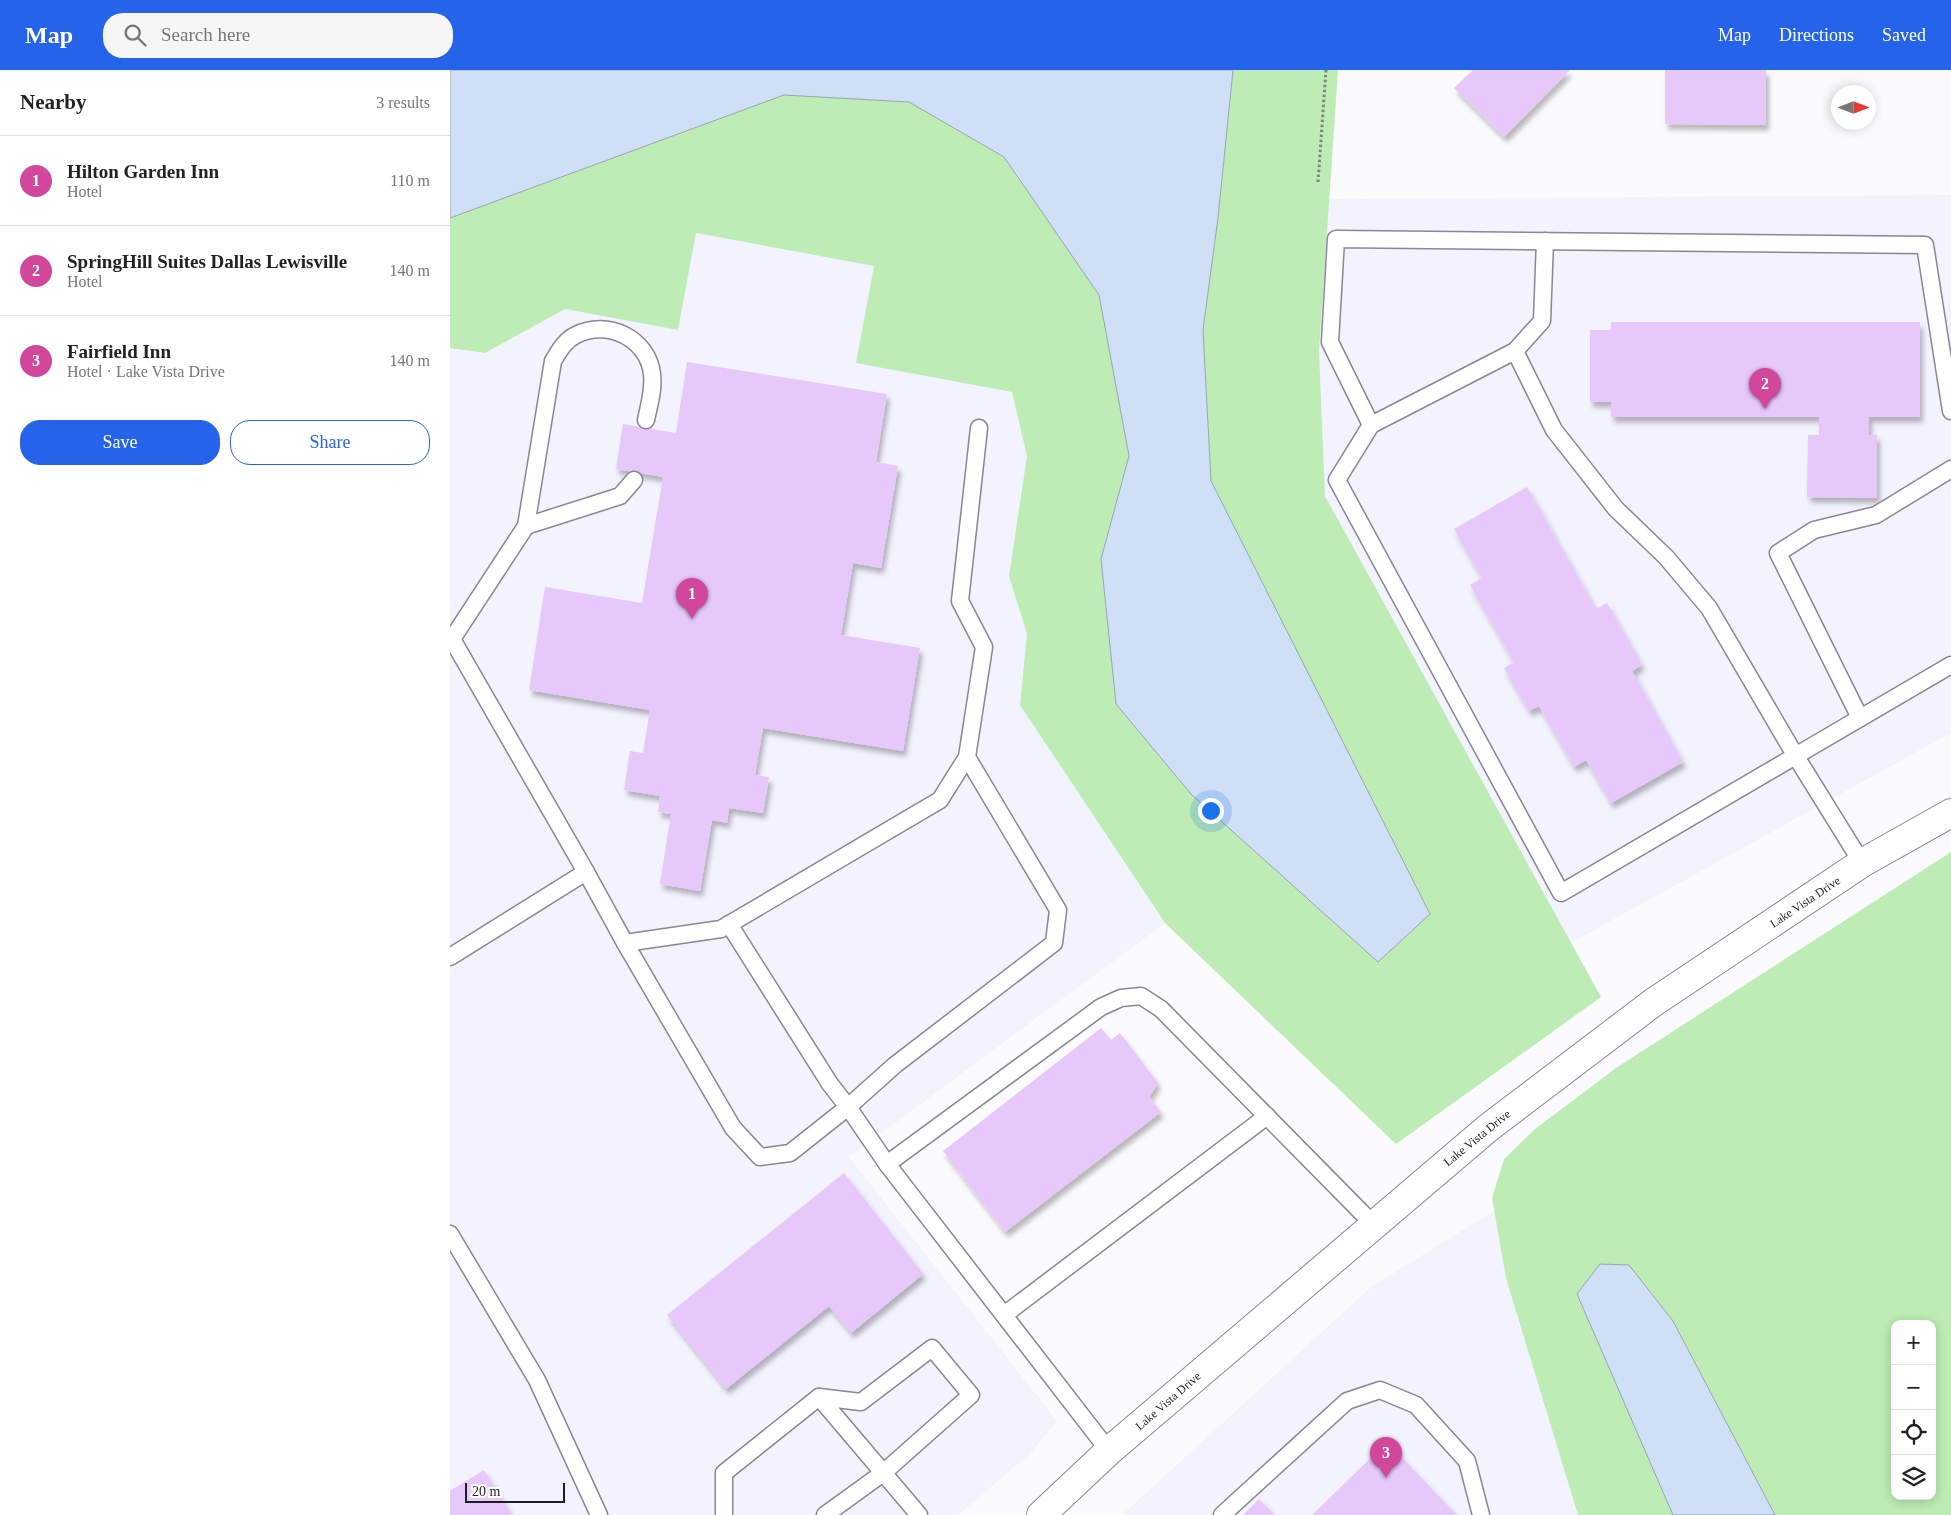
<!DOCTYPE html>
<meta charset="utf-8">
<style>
:root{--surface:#fff;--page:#f6f6f6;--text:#222;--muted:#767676;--line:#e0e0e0;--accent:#2563eb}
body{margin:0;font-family:"Times New Roman",serif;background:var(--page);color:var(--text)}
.controls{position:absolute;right:15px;bottom:15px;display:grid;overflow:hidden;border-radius:10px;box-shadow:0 2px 12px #0003}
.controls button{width:45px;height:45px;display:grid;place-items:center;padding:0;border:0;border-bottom:1px solid var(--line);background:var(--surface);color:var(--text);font:25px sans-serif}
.compass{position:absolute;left:1381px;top:15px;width:45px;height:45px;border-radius:50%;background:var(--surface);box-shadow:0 2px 12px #0003;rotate:90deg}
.scale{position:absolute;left:15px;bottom:12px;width:100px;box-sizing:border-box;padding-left:5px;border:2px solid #1d1d22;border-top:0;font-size:14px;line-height:18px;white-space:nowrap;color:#1d1d22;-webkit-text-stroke:4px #fff;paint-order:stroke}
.you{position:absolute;left:760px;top:740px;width:18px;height:18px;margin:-12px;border:4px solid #fff;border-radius:50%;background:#1a73e8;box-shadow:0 0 0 8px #1a73e833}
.badge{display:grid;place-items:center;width:32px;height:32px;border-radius:50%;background:var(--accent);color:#fff;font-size:16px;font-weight:700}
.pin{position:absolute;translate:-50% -41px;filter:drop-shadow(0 1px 2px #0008)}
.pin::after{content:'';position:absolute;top:26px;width:18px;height:15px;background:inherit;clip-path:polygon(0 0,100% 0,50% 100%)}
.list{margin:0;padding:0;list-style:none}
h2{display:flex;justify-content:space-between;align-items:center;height:65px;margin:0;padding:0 20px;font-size:21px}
h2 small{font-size:16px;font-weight:400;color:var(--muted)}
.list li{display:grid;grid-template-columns:32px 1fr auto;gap:15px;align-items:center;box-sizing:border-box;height:90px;padding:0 20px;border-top:1px solid var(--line)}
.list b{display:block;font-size:19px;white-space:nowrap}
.list p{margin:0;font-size:16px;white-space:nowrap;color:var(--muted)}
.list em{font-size:16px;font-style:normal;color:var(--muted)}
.actions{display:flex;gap:10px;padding:15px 20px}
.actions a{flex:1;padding:11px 0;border:1px solid var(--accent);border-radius:20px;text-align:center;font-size:18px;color:var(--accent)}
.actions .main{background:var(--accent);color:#fff}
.icon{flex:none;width:28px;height:28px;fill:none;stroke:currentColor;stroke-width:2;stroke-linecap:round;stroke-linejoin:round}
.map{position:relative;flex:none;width:1501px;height:1445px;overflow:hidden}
header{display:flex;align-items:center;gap:30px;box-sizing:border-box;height:70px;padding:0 25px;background:var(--accent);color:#fff}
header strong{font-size:24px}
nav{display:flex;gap:28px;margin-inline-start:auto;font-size:18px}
.search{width:350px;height:45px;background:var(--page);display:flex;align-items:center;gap:12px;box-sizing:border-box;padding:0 18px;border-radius:20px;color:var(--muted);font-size:19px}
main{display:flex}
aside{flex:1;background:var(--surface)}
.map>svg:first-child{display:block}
</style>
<header>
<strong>Map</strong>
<div class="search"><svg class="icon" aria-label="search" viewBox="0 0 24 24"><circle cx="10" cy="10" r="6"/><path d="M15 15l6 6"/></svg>Search here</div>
<nav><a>Map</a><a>Directions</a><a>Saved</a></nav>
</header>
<main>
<aside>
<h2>Nearby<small>3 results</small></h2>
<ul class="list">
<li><span class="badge" style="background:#d1479c">1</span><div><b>Hilton Garden Inn</b><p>Hotel</p></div><em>110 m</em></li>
<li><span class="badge" style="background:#d1479c">2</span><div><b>SpringHill Suites Dallas Lewisville</b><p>Hotel</p></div><em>140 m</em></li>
<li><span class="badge" style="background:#d1479c">3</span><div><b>Fairfield Inn</b><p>Hotel · Lake Vista Drive</p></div><em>140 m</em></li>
</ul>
<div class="actions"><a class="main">Save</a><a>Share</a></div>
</aside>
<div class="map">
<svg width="1501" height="1445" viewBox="0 0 1501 1445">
<defs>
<filter id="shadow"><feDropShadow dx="3" dy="5.5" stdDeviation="2.5" flood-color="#0004"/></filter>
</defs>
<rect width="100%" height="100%" fill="#fbfbfd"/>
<!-- built -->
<g fill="#f3f2ff">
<polygon points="1501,125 1501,663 1121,873 875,426 869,281 879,129"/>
<polygon points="246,163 424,196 407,292 562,321 577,386 559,505 577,564 570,635 715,853 399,1087 607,1351 580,1384 508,1445 0,1445 0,278 35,283 115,239 228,260"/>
<polygon points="1060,1131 1144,1445 672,1445 921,1217"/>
</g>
<!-- green -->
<g fill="#bdecb4" fill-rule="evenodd">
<polygon points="0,0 888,0 869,281 875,426 1151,927 946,1074 715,853 570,635 577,564 559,506 577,386 562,322 406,293 424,196 246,163 228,260 115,239 35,283 0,278"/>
<path d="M1501 782V1445H1128L1056 1208 1042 1128 1054 1089 1085 1059 1166 998ZM1445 1254H1482V1426H1445Z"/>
</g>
<!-- water -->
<g fill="#cedff6" stroke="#99a5b6">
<polygon points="0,0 783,0 768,148 753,260 761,411 980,844 928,892 741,724 666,634 651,489 679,386 649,225 554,87 459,32 334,25 0,148"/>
<polygon points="1150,1194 1179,1195 1223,1251 1325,1445 1223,1445 1127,1224"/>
</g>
<!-- building -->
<g fill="#e6c9fa" filter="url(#shadow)">
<polygon points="1023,0 1120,0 1054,67 1004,18"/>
<polygon points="1215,0 1316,0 1316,55 1215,54"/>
<polygon points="1161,252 1470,252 1470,347 1419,347 1419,365 1427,365 1427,428 1357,427 1358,365 1369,365 1369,347 1161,347 1161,332 1140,332 1140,260 1161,260"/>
<polygon points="237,292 437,324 426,392 448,396 431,498 403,493 391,565 470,578 453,681 313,658 305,705 319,707 313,743 279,738 277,753 262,750 250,821 210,814 221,744 208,742 210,726 174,720 180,681 193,683 200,640 79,620 95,517 192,533 213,407 166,399 173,354 226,363"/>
<polygon points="1077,417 1146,539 1157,533 1192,595 1182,601 1233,692 1161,733 1136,690 1124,697 1089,636 1079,641 1054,598 1064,592 1020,515 1032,508 1004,459"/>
<polygon points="651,958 661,970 670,963 708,1013 699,1027 711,1042 555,1162 493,1081"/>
<polygon points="394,1103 473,1204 401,1263 379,1236 276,1319 217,1245"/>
<polygon points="937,1372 1007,1445 862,1445"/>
<polygon points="34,1400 62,1445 0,1445 0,1421"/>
<polygon points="809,1429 825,1445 793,1445"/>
</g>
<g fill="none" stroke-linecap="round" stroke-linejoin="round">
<!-- lane casing -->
<g stroke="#888793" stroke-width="19">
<g id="lane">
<polyline points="1095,171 1092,251 1065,281 1104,360 1166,439 1216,487 1259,538 1345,685 1412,793"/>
<polyline points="1501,341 1475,175 886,169 880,272 921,355 887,410 1111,823 1501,595"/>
<polyline points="921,355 1065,281"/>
<path d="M184 410 170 426 76 456 103 291C109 281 115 270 126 265 157 249 198 268 202 304 204 320 199 335 196 350"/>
<polyline points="76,456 2,569 136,802"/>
<polyline points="1410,648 1328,483 1364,460 1426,445 1501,399"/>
<polyline points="279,854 380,1014 398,1037 445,995 604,873 608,840 517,687"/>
<polyline points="175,873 271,859 490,730 517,687 534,577 510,531 529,358"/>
<polyline points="0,887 136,802 175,873 283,1058 310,1087 340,1083 398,1037 437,1094 659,1381"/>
<polyline points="437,1094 651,937 671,928 691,926 711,939 924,1155"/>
<polyline points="0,1164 87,1310 149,1445"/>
<polyline points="554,1245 817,1046"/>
<polyline points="369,1327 469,1445"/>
<polyline points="274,1445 274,1403 369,1327 411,1332 482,1278 521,1325 433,1403 375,1445"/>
<polyline points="772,1445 897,1331 930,1320 966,1335 1017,1391 1031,1445"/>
</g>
</g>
<!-- secondary casing -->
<g stroke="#888793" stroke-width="30">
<polyline id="secondary" points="591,1445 659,1381 1038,1058 1204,932 1412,793 1501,743"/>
</g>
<!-- path -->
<polyline stroke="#818185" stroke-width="3" stroke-dasharray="2.5 2.5" stroke-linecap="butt" points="868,112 876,0"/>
<!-- lane -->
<use href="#lane" stroke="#fff" stroke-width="16"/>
<!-- secondary -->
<use href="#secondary" stroke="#fff" stroke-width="28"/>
</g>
<g text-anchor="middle" stroke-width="4.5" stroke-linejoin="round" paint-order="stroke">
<!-- street labels -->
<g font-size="12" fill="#1d1d22" stroke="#fff">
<text transform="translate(1355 832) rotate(-34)" y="4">Lake Vista Drive</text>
<text transform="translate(1027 1068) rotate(-39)" y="4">Lake Vista Drive</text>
<text transform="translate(718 1331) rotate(-41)" y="4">Lake Vista Drive</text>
</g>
</g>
</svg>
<div class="controls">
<button>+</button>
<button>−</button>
<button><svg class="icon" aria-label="locate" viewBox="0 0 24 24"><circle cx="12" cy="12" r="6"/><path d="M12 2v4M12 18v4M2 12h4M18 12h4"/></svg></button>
<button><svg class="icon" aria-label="layers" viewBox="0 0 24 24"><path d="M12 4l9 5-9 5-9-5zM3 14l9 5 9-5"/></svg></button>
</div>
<svg class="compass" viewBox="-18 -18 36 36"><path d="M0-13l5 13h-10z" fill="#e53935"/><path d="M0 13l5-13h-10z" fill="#767676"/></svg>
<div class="scale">20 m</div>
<div class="you"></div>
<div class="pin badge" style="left:242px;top:549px;background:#d1479c">1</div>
<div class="pin badge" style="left:1315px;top:339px;background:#d1479c">2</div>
<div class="pin badge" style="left:936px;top:1408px;background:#d1479c">3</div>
</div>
</main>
